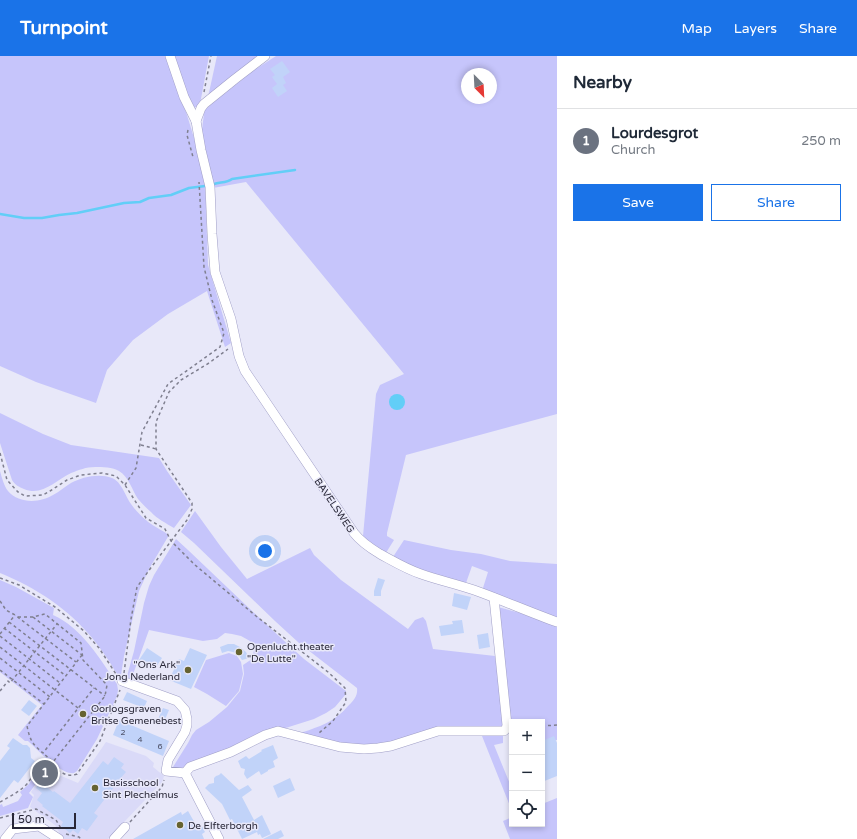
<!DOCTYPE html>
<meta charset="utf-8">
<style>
:root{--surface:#fff;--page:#f6f6f7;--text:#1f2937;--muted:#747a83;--line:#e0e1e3;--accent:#1a73e8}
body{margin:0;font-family:"Varela Round",sans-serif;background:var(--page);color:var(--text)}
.controls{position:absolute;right:12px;bottom:12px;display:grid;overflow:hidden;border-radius:0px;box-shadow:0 2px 6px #0003}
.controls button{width:36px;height:36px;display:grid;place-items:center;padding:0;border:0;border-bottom:1px solid var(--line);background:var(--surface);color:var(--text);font:20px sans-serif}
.compass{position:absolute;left:461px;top:12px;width:36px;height:36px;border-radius:50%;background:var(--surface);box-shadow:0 2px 6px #0003;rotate:156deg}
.scale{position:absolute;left:12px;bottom:10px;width:64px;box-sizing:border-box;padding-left:4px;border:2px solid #282737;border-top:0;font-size:11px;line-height:14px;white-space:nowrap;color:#282737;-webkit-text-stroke:3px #e8e8f9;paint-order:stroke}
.you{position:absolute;left:265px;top:495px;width:14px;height:14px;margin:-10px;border:3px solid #fff;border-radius:50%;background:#1a73e8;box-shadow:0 0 0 6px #1a73e833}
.badge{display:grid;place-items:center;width:26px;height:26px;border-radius:50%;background:var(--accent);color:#fff;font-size:13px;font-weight:700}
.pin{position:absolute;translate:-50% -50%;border:2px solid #fff;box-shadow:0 1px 4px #0006}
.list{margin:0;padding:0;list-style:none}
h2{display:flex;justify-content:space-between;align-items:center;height:52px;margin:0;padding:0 16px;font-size:17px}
h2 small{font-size:13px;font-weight:400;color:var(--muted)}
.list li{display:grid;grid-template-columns:26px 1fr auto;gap:12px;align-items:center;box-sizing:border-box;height:64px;padding:0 16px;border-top:1px solid var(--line)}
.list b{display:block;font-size:15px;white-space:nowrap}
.list p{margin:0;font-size:13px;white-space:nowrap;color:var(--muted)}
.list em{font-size:13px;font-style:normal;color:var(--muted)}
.actions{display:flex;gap:8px;padding:12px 16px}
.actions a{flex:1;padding:9px 0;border:1px solid var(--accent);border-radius:0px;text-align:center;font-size:14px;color:var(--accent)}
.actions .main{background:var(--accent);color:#fff}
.icon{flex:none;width:22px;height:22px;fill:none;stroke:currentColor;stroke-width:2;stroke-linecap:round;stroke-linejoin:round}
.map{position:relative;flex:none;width:557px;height:783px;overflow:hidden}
header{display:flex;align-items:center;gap:24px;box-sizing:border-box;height:56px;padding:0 20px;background:var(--accent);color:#fff}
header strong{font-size:19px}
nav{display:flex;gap:22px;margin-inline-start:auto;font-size:14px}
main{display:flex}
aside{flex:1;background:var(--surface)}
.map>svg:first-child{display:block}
</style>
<header>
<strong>Turnpoint</strong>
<nav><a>Map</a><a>Layers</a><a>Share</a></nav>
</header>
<main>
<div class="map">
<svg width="557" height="783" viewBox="0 0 557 783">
<rect width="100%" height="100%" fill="#e8e8f9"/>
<!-- built -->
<polygon fill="#dadaf8" points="106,686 146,700 154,707 153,711 164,720 162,726 108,783 63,783 55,769 30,751 34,739 31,736 40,723 45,727 54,717 78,727"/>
<!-- green -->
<g fill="#c6c5fb" fill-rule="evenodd">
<polygon points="0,0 166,0 173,21 187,59 194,82 205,123 208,209 231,287 225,291 207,235 168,258 133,284 107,314 96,347 36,326 0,310"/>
<polygon points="174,0 209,0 200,48 196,51 192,51"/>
<polygon points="217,0 262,0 208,41"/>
<path d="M276 0H557V358L406 399 387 477V480L394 484 384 500 376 493 363 480 376 338 380 329 404 318 246 126 213 132 201 81 204 58 205 54 214 46 253 15ZM467 18H491V42H467Z"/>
<path d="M0 357 43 378 71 389 159 402 167 415 191 449 174 472C166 467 157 463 151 456 146 452 142 447 138 443 132 434 129 421 119 415 113 411 102 411 95 411 86 411 79 414 71 417 56 424 42 441 24 433 19 431 15 429 12 424L0 387Z"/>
<path d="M0 415C2 422 4 430 8 435 19 448 40 447 53 439 59 436 64 431 71 427 82 421 99 417 112 422 121 425 126 441 131 448 135 454 141 460 146 464 151 469 162 474 169 479L149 513 139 535 124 600 121 619 120 621C115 616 113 611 109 605 104 598 99 590 93 583 69 553 35 531 0 517Z"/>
<path d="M195 455 221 491 247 523 310 492 314 499 341 524 408 573 415 564 423 561 426 565 433 593 495 600 504 670 501 672H441L384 690H347L298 678C312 673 329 668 340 658 344 655 346 652 349 649 354 644 358 639 357 632L299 587 275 565 194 487 181 476Z"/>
<polygon points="176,483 188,494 269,571 304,603 346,635 346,638 335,651 326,657 314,663 273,676 190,708 175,715 173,714 173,711 188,687 192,679 196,674 209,666 227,651 240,635 244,618 243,609 252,603 254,594 250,585 241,580 232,578 225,577 217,583 203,585 149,574 131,624 127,623 127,620 134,595 144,547 149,530 154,519"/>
<polygon points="404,484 451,494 481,498 510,505 557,508 557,562 482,535 488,516 472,510 466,527 449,522 444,523 391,504"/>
<path d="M0 524 16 531 54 552 53 559C81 571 101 604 117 628L118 634 117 640 97 683 77 715C75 716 74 718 71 717 58 716 38 694 28 685H25L18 679 42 649 0 616Z"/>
<polygon points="498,551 520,557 557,571 557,684 542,684 542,666 512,667 509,651"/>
<polygon points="229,597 237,600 241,606 243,618 239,635 226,650 207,638 194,631 206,604"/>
<polygon points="503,679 503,687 494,689 512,733 512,749 510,750 482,680"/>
<polygon points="36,716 36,721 39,724 29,737 33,741 28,752 0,760 0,749 2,748 3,751 18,745 22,739 20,736 29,728"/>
<polygon points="557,742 557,783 510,783 503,765 512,761 512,768 542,768 542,748"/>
</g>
<!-- water -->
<circle fill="#62cef7" cx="397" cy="346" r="8"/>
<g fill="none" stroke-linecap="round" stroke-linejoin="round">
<!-- stream -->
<g stroke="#62cef7" stroke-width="2.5">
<path d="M214 128C220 126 227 127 232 123L295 114"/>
<polyline points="0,158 24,162 42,162 59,159 77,157 124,147 140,146 149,142 171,139 189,132 205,130"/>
</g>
</g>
<!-- building -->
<g fill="#c1d3f9">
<polygon points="282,5 290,16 283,21 286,27 283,29 287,35 278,41 272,32 277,28 272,21 275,19 270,13"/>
<polygon points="378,522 385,524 381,535 381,540 374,540 374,535"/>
<polygon points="454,537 471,541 467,554 452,550"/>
<polygon points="462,564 464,577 441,580 439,570 453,568 452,565"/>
<polygon points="488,577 490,591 479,593 477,579"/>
<polygon points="228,588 234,588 240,591 246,596 249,602 242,604 238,598 233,596 228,595 222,597 220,591"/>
<polygon points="147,592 162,602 154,614 139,604"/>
<polygon points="190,592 207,599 191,633 169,624 179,603 184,605"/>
<polygon points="127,636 147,645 144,652 123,644"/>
<polygon points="29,644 37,650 29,660 21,654"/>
<polygon points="163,652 169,654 164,666 158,663"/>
<polygon points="119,664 169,685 163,700 113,679"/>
<polygon points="554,680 557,687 557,720 542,726 542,685"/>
<polygon points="13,682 23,689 27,689 30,692 31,702 35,705 18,727 14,724 0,742 0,705 10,692 7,690"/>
<polygon points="273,689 278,702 273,705 275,711 268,714 268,715 261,719 259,715 247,723 244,718 245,713 241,712 238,705 246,700 249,703 262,695 261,694"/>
<polygon points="114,701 124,708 121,712 126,716 118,725 119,729 117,731 114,731 94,757 98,760 87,775 82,772 78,778 73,774 70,777 61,770 63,766 42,750 43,749 37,744 42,737 36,732 40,726 53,736 54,735 70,747 103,705 108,709"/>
<polygon points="221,717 239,734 248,729 252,734 242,741 254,764 262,759 271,778 262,782 260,778 258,779 257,776 242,783 232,763 230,764 222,748 205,732 209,728 214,727 214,722 216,720 219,719"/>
<polygon points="290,722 295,734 278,742 273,730"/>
<polygon points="188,755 196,769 200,767 203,772 205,776 202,778 204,783 133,783 181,756 182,759"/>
<polygon points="281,774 284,780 278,783 263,783"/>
</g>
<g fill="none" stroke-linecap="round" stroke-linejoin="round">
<!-- minor casing -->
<g stroke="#a09fc7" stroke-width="10">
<g id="minor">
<polyline points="170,0 184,41 196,65"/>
<path d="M265 0 235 23 204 48 201 52 196 65 201 94 210 131 212 178 215 216 231 263 239 300 245 315 354 477C361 486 370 492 380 498 393 505 406 513 421 518 438 524 456 528 474 534 502 544 529 556 557 566"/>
<polyline points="122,625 177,645 185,654 187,663 187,669 185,676 168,704 166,715 185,717"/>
<polyline points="185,717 190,711 231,696 265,679 278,675 340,691 364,693 378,692 391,690 438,675 504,675 506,673 507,669 494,542"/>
<polyline points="185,717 219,783"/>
<polyline points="5,783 13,773 39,770 59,783"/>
<polyline points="114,783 125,771"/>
</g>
</g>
<!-- path -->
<g stroke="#7f7f8f" stroke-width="1.5" stroke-dasharray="3 3" stroke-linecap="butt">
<polyline points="204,36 211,0"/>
<polyline points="188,74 187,79 193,101"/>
<polyline points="141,389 156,393"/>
<polyline points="0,397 7,424 18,436 25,440 43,439 50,435 67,424 81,419 102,417 116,420 125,429 146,462 165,473 171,485 195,509 256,560 328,616 345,632 346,646 333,665 319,677"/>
<polyline points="125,429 136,412 142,376 168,328 220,291 224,277 212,244 204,211 199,126"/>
<polyline points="0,522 19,529 55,551 84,575 99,592 116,618"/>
<polyline points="0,545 6,554 15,559 76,606"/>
<polyline points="18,561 33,561 45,558 81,587 83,604 107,629 105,640 53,706 43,697"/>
<polyline points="33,561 82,599"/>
<polyline points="9,566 105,640"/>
<polyline points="4,572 66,620"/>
<polyline points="0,578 15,559"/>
<polyline points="0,580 60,627"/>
<polyline points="0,591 78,652"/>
<path d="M82 599 27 670C30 684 32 688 43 697L94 632"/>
<polyline points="0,602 50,641"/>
<polyline points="0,614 44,648"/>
<polyline points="124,617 131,563 137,531 150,513 162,497 187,464 192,453 192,447 156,393 156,366 169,336 181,324 209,307 228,293"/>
<polyline points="0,635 8,625 10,627 57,568"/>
<polyline points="542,670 557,669"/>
<path d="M0 746C9 741 19 736 26 729 33 722 32 715 42 711 55 706 62 724 77 718L100 685 120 634"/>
<polyline points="0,762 36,753 56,764 62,774"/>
<polyline points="130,766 162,731 164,724"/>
<polyline points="66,778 79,781 81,783"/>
</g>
<!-- minor -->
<use href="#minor" stroke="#fff" stroke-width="9"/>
</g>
<!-- markers -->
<g fill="#666330" stroke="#e8e8f9" stroke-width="1.5">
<circle cx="239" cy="596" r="4"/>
<circle cx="188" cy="614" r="4"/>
<circle cx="83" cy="658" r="4"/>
<circle cx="95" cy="732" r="4"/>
<circle cx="180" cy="769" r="4"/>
</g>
<g text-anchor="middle" stroke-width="3" stroke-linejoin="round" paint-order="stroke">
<!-- number labels -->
<g font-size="8" fill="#4e5268">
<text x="123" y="679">2</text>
<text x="140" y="686">4</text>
<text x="160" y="693">6</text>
</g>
<!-- street labels -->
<g font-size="10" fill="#282737" stroke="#e8e8f9">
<text transform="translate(335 449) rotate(56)" y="4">BAVELSWEG</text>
</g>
<!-- poi labels -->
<g font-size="10" fill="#282737" stroke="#e8e8f9" text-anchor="start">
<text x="247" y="594">Openlucht theater<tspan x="247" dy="12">"De Lutte"</tspan></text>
<text x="180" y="612" text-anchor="end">"Ons Ark"<tspan x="180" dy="12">Jong Nederland</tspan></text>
<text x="91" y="656">Oorlogsgraven<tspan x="91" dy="12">Britse Gemenebest</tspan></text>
<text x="103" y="730">Basisschool<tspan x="103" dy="12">Sint Plechelmus</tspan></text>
<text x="188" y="773">De Elfterborgh</text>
</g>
</g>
</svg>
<div class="controls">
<button>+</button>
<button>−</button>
<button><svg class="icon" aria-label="locate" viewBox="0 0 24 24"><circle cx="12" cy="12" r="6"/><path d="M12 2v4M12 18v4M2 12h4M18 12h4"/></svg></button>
</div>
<svg class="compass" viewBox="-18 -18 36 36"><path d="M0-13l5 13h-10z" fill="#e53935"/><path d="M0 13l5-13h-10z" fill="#747a83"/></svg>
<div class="scale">50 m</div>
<div class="you"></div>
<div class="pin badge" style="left:45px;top:717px;background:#6b7280">1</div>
</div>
<aside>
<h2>Nearby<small></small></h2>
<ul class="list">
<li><span class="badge" style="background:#6b7280">1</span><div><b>Lourdesgrot</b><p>Church</p></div><em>250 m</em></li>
</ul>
<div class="actions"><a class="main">Save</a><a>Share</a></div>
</aside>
</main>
